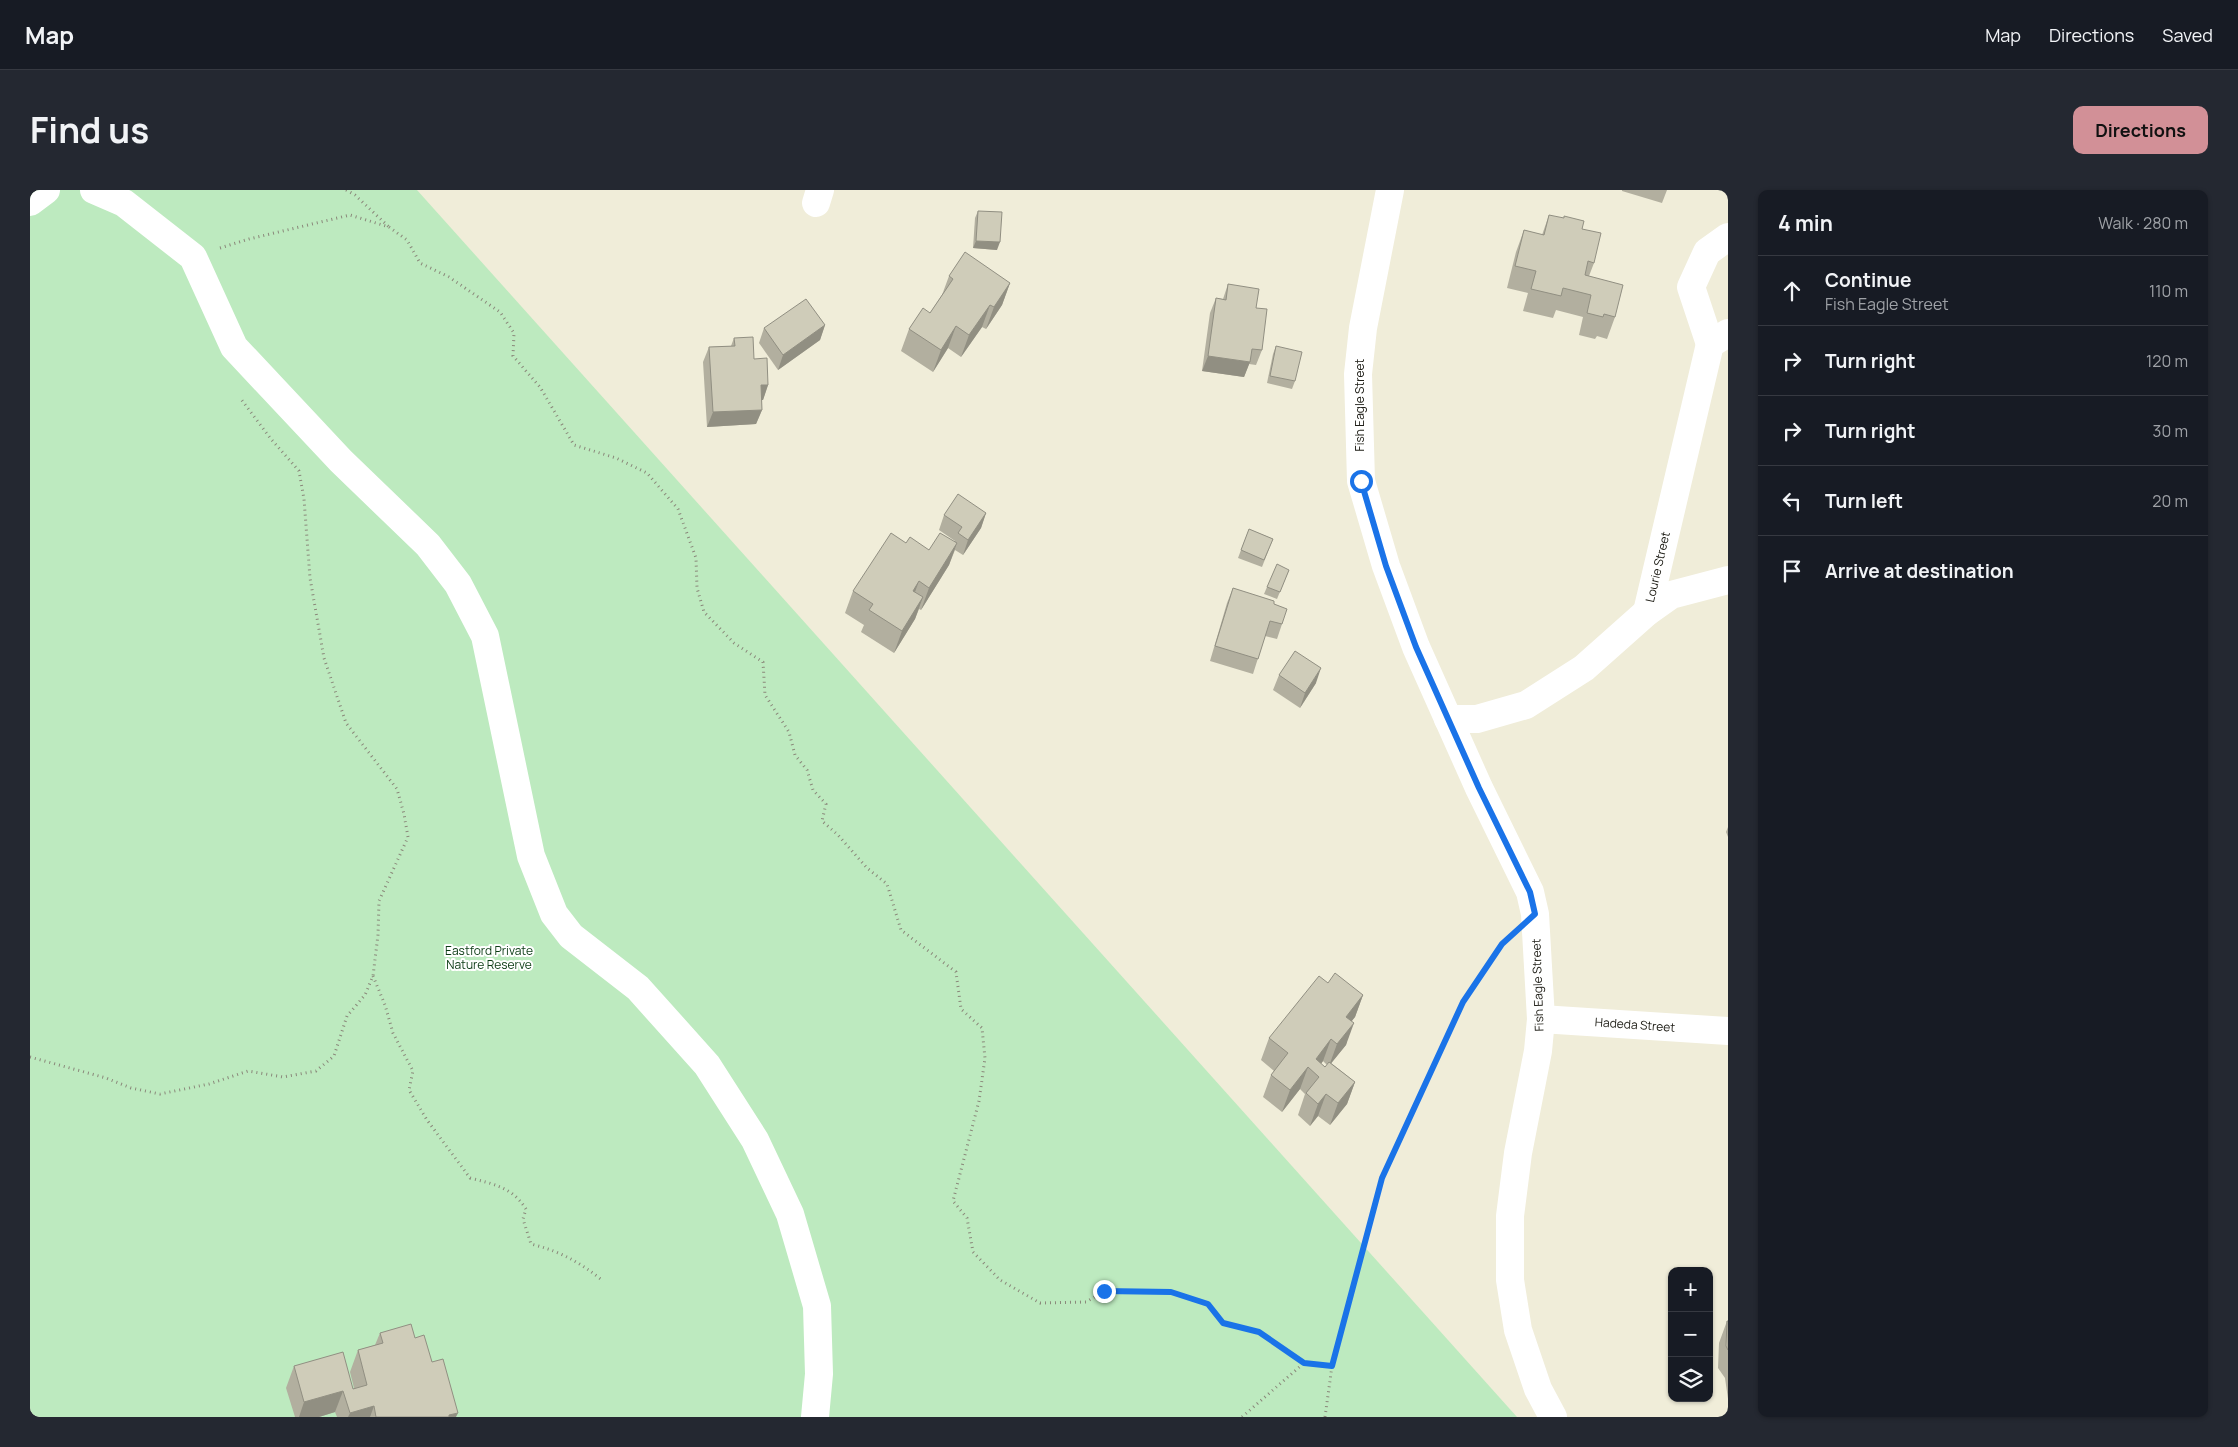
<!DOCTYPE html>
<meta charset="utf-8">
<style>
:root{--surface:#171b24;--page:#242831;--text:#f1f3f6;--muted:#9ea1a6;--line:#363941;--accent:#d29097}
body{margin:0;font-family:Manrope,sans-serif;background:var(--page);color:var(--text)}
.controls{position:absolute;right:15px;bottom:15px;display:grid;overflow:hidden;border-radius:10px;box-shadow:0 1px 4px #0004}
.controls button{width:45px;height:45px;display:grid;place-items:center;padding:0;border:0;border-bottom:1px solid var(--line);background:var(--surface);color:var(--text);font:25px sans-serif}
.stop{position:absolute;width:15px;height:15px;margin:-11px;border:4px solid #1a73e8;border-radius:50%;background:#fff}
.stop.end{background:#1a73e8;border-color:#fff;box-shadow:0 1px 5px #0008}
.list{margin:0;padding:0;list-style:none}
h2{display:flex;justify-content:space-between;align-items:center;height:65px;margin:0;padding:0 20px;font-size:21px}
h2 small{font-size:16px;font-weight:400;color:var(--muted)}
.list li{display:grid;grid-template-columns:32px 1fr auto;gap:15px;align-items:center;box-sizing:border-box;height:70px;padding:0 20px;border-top:1px solid var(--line)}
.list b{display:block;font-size:19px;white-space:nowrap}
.list p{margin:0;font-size:16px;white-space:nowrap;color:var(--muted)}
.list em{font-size:16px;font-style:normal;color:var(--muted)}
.icon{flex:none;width:28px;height:28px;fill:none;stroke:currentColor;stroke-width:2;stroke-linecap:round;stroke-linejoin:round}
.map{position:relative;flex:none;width:1698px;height:1227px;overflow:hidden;border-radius:10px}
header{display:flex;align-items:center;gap:30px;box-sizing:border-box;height:70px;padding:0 25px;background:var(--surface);border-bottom:1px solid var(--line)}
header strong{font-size:24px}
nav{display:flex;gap:28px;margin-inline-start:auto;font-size:18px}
.intro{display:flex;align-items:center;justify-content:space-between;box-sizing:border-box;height:120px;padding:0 30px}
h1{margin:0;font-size:35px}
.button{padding:12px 22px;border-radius:10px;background:var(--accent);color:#111;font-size:18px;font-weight:700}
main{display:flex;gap:30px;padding:0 30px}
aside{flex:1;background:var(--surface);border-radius:10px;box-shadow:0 1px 4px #0004}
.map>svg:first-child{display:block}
</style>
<header>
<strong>Map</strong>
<nav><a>Map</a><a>Directions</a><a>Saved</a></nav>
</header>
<div class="intro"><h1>Find us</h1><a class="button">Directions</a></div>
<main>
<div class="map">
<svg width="1698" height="1227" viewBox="0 0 1698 1227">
<rect width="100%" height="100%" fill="#f0edd9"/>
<!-- green -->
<polygon fill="#bdeabf" points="0,0 387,0 1487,1227 0,1227"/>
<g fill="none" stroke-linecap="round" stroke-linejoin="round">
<!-- path -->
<g stroke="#8a887a" stroke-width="3" stroke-dasharray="1 4" stroke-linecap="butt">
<polyline points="316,0 325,5 359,37"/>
<polyline points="190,58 219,49 320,25 359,37 377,50 390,73 419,87 470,122 484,143 483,166 510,197 544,255 586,268 617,283 648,319 666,368 667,398 674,422 704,453 733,472 735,505 759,542 765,565 777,580 783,600 796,614 792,631 808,645 837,678 857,694 871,740 926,782 931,819 952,838 955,868 949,911 923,1011 937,1028 943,1062 970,1090 1010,1113 1056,1112 1075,1101 1141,1102 1178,1114 1193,1133 1229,1142 1274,1173 1302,1176"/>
<path d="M343 786 355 815 363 843 383 881 379 900 397 930 440 988C464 994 483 998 496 1019L493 1029 501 1054C529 1061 550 1072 573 1091"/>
<polyline points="0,867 76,888 101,898 130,904 179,894 218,881 253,887 286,881 304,866 317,826 335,805 343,786 348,745 349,711 378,647 374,624 367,599 316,533 294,468 280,388 274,309 269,281 241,249 211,209"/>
<polyline points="1212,1227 1274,1173"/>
<polyline points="1295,1227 1302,1176 1352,988 1433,812 1472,754 1478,748"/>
</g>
<!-- minor -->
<g stroke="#fff" stroke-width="28">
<polyline points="64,0 94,13 163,67 204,157 311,271 398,355 428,394 455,446 501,666 524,724 541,746 608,798 677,875 725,950 760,1024 787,1116 789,1184 785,1227"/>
<polyline points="1360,0 1333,138 1328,184 1331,291 1356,376 1386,457 1449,598 1500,702 1505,724 1511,829 1508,861 1488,963 1480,1026 1480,1090 1488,1140 1508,1199 1523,1227"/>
<polyline points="0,12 16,0"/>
<polyline points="786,13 790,0"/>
<polyline points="1680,154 1661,97 1677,62 1698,47"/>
<polyline points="1617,422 1680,154 1698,143"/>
<polyline points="1418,529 1447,529 1496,515 1554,478 1617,422 1641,405 1698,390"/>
<polyline points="1511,829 1698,841"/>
</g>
</g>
<!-- wall -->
<g fill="#b2af9f" fill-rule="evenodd">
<polygon points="1592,0 1637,0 1632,13 1592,1"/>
<polygon points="948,21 967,60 943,58 945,28"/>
<polygon points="1519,25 1552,39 1564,73 1559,86 1585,127 1577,149 1567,146 1565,149 1549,145 1553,127 1526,120 1523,128 1493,121 1498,103 1477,98 1486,62 1494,40 1512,45"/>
<polygon points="919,86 980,93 972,115 956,139 952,137 931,167 918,158 903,182 871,161 879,139 900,123 912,105"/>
<polygon points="1198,94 1226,118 1232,160 1226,175 1219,174 1214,187 1172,181 1180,123 1186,108 1193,109"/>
<polygon points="795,135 790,150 748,180 729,153 734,138"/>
<polygon points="704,148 724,169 738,195 733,210 731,210 732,220 726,234 677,237 673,172 679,157 701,156"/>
<polygon points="1246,156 1265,191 1262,199 1237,193 1243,164"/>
<polygon points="956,323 951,338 933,365 925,360 919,375 891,420 889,419 885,429 864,463 831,442 834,435 815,423 823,401 876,353 899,360 925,352 925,351 909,340 914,325"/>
<polygon points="1219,339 1243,349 1232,377 1208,368"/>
<polygon points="1259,380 1247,409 1234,404 1237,397"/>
<polygon points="1203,398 1244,414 1252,434 1247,449 1235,446 1223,484 1180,471 1197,413"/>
<polygon points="1249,485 1286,493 1270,518 1243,500"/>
<polygon points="1698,637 1698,647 1696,642"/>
<path d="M1298 793 1333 805 1325 827 1321 831 1316 855 1301 873 1325 892 1317 914 1300 935 1288 926 1280 936 1268 925 1275 904 1270 899 1252 922 1233 907 1241 885 1244 881 1231 870 1239 848ZM1293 871 1297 875 1295 877 1291 874Z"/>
<polygon points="1697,1131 1698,1131 1698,1209 1695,1188 1688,1178 1689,1153"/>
<polygon points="350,1143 385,1148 402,1172 426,1227 307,1227 305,1222 289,1227 265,1227 256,1198 264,1176 323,1199 324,1198 320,1182 328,1160 345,1155"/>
</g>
<!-- shaded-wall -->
<g fill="#918f82">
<polygon points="946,51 970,52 967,60 943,58"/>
<polygon points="980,93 972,115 956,139 964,117"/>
<polygon points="960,115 952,137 931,167 939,145"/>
<polygon points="795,135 790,150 748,180 753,165"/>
<polygon points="926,136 918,158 903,182 911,160"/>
<polygon points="1178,166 1220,172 1214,187 1172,181"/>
<polygon points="731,195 738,195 733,210 725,210"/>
<polygon points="732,220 726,234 677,237 683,222"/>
<polygon points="956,323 951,338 933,365 938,350"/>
<polygon points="927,353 919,375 891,420 899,398"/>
<polygon points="889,391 881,413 883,401"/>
<polygon points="893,407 885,429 864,463 872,441"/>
<polygon points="1291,478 1286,493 1270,518 1275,503"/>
<polygon points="1333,805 1325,827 1308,849 1316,827"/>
<polygon points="1324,833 1316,855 1299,876 1307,854"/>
<polygon points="1301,849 1293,871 1284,883 1286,869"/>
<polygon points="1278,877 1270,899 1252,922 1260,900"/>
<polygon points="1325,892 1317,914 1300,935 1308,913"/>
<polygon points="1296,904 1288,926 1280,936 1288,914"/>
<polygon points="313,1201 305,1222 289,1227 269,1227 274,1212"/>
<polygon points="344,1216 340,1227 318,1227 320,1223"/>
<polygon points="428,1223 426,1227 418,1227 419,1225"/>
</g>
<!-- building -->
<g fill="#cfccb9" stroke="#918f82">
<polygon points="948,21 972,22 970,52 946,51"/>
<polygon points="1519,25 1534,28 1534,26 1554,31 1552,39 1571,43 1564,73 1558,71 1555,85 1593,95 1585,127 1574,124 1573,127 1557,123 1561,105 1533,98 1531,106 1501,99 1506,81 1485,76 1494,40 1514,45"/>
<polygon points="935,62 980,93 964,117 960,115 939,145 926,136 911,160 879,139 893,118 900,123 923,89 919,86"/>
<polygon points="1198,94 1229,99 1226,118 1237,119 1232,160 1222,159 1220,172 1178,166 1186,108 1196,110"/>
<polygon points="776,109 795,135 753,165 734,138"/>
<polygon points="723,147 724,169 737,168 738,195 731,195 732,220 683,222 679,157 705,156 704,148"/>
<polygon points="1246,156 1272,162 1265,191 1240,186"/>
<polygon points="928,304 956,323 938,350 928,343 932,337 914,325"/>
<polygon points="1219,339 1243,349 1234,370 1211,360"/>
<polygon points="861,343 876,353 880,347 899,360 910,343 927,353 899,398 889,391 883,401 893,407 872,441 839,420 843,414 823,401"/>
<polygon points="1247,374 1259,380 1250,402 1237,397"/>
<polygon points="1203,398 1244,411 1244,414 1257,419 1252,434 1240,431 1228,469 1185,456"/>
<polygon points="1265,461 1291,478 1275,503 1249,485"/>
<polygon points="1305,783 1333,805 1316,827 1324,833 1307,854 1301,849 1286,869 1295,877 1299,872 1325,892 1308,913 1296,904 1288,914 1276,903 1289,887 1278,877 1260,900 1241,885 1258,863 1239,848 1289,786 1298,793"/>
<polygon points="1697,1131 1698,1131 1698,1160 1696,1156"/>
<polygon points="381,1134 385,1148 394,1145 402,1172 413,1169 428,1223 419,1225 419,1227 346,1227 344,1216 320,1223 313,1201 274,1212 264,1176 313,1162 323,1199 337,1195 328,1160 353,1153 350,1143"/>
</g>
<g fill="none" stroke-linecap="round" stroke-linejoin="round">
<!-- route -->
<polyline stroke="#1a73e8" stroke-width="6" points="1074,1101 1141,1102 1178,1114 1193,1133 1229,1142 1274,1173 1302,1176 1352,988 1433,812 1472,754 1505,724 1500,702 1449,598 1386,457 1356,376 1331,291"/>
</g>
<g text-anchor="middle" stroke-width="4" stroke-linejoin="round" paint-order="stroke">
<!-- street labels -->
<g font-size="12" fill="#212019" stroke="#fff">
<text transform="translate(1330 215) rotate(-90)" y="4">Fish Eagle Street</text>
<text transform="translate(1628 377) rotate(-77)" y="4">Lourie Street</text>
<text transform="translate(1508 795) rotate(-92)" y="4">Fish Eagle Street</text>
<text transform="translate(1605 835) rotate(4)" y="4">Hadeda Street</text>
</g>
<!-- park labels -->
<g font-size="12" fill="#0b3b14" stroke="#fff">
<text x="459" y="765">Eastford Private<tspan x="459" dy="14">Nature Reserve</tspan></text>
</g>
</g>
</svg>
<div class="controls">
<button>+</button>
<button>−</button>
<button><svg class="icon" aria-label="layers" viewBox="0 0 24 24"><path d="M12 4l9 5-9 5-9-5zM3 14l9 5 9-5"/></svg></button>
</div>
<div class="stop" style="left:1331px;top:291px"></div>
<div class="stop end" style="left:1074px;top:1101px"></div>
</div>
<aside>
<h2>4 min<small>Walk · 280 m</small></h2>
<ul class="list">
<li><svg class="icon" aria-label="ahead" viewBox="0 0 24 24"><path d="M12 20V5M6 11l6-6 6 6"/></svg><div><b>Continue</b><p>Fish Eagle Street</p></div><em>110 m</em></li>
<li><svg class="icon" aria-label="right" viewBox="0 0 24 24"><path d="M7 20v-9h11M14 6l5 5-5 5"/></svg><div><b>Turn right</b></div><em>120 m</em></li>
<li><svg class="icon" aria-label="right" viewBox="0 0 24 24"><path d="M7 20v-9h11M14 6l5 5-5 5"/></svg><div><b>Turn right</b></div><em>30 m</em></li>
<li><svg class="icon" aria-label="left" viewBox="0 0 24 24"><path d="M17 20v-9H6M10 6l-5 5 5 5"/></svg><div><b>Turn left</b></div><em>20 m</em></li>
<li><svg class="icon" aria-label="arrive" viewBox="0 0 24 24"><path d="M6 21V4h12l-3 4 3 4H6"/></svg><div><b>Arrive at destination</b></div></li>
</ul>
</aside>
</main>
